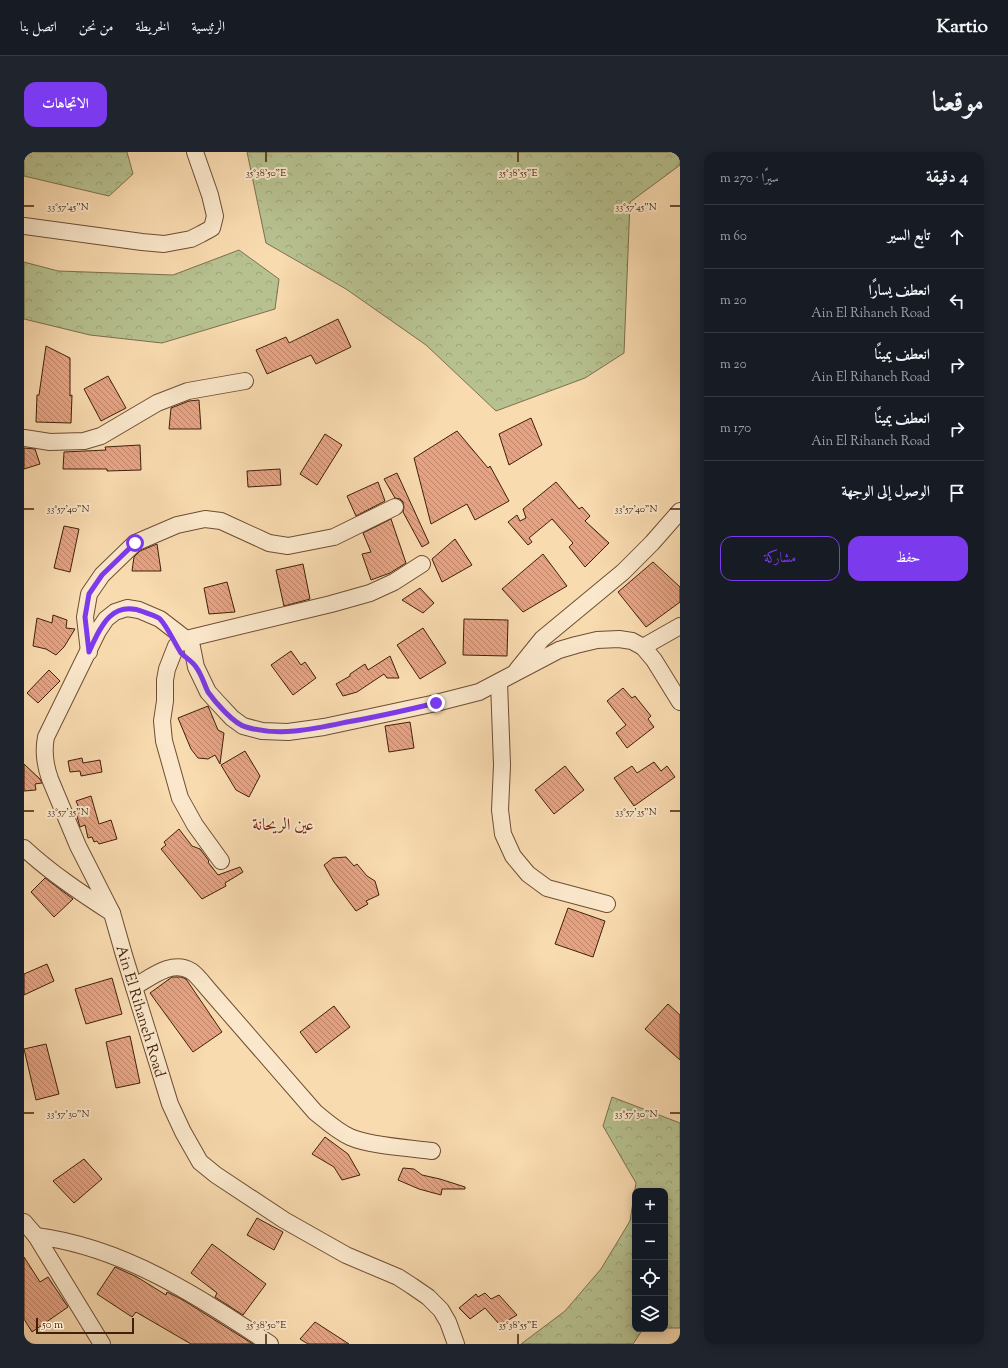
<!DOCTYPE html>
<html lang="ar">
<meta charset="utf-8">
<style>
:root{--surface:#171b24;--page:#20242c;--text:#f1f3f6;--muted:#9ea1a6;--line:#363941;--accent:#7c3aed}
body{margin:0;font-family:"Sorts Mill Goudy",Amiri,serif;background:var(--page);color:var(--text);direction:rtl}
.controls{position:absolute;right:12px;bottom:12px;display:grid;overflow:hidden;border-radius:8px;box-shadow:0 2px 10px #0003}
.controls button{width:36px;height:36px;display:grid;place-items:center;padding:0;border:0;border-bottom:1px solid var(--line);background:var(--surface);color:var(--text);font:20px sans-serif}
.scale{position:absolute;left:12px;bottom:10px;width:98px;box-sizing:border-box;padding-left:4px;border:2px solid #401f0b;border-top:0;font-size:11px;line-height:14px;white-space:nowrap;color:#401f0b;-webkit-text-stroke:3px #fbe8cc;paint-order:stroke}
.stop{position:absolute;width:12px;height:12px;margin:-9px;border:3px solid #7c3aed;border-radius:50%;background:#fff}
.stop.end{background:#7c3aed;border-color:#fff;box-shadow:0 1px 4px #0008}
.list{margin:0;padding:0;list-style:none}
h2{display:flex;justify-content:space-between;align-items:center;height:52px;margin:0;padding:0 16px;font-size:17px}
h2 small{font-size:13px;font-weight:400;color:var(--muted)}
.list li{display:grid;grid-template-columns:26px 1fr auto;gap:12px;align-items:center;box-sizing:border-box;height:64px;padding:0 16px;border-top:1px solid var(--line)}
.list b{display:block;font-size:15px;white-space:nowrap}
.list p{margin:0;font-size:13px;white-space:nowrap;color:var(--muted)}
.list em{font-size:13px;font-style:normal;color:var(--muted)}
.actions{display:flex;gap:8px;padding:12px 16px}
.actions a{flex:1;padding:9px 0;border:1px solid var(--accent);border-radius:12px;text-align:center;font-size:14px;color:var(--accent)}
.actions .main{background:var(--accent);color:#fff}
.icon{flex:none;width:22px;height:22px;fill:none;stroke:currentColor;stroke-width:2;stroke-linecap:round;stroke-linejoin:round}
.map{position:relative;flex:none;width:656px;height:1192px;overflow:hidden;direction:ltr;border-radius:12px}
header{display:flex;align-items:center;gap:24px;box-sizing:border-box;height:56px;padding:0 20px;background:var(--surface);border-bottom:1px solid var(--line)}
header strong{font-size:19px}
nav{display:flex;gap:22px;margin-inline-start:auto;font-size:14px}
.intro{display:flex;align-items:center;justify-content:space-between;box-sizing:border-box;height:96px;padding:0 24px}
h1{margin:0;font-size:28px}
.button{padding:10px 18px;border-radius:12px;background:var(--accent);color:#fff;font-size:14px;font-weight:700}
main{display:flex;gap:24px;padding:0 24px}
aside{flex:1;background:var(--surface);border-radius:12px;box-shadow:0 2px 10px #0003}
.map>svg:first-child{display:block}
</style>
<header>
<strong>Kartio</strong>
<nav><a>الرئيسية</a><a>الخريطة</a><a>من نحن</a><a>اتصل بنا</a></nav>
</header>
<div class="intro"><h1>موقعنا</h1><a class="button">الاتجاهات</a></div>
<main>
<aside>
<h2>4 دقيقة<small>سيرًا · 270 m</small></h2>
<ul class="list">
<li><svg class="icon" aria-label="ahead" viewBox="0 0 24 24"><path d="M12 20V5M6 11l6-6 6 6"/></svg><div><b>تابع السير</b></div><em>60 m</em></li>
<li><svg class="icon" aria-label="left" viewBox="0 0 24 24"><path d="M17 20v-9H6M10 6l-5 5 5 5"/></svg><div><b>انعطف يسارًا</b><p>Ain El Rihaneh Road</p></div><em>20 m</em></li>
<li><svg class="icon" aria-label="right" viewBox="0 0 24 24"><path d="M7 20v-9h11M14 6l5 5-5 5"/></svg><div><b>انعطف يمينًا</b><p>Ain El Rihaneh Road</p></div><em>20 m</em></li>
<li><svg class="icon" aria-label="right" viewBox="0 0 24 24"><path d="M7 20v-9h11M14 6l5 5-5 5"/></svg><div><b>انعطف يمينًا</b><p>Ain El Rihaneh Road</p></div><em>170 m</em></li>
<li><svg class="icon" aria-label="arrive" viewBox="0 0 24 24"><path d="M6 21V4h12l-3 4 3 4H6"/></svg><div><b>الوصول إلى الوجهة</b></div></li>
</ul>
<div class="actions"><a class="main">حفظ</a><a>مشاركة</a></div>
</aside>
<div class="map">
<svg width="656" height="1192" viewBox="0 0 656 1192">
<defs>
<pattern id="forest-crowns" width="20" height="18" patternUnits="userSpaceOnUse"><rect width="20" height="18" fill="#b7c190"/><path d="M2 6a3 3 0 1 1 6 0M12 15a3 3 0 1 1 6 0" fill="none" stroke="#9ea57b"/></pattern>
<pattern id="building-back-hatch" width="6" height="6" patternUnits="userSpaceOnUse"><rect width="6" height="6" fill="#e6a383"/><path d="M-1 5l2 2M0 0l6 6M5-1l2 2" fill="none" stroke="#bc8469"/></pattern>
</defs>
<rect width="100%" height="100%" fill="#f9dbb0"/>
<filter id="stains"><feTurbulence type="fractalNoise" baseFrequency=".005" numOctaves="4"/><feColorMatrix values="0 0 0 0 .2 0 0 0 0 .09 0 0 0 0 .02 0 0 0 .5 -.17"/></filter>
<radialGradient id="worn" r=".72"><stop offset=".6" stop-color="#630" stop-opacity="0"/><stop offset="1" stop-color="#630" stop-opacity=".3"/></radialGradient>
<!-- forest -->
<g fill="url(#forest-crowns)" stroke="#7c704e">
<polygon points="0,0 103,0 109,22 85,44 0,24"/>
<polygon points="223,0 656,0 656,13 606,50 600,201 561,226 472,259 402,193 322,137 242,91"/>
<polygon points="215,98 255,127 251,157 138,191 66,183 0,167 0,110 34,119 149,123"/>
<polygon points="588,945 656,971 656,1176 641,1176 641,1039 611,1039 611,1177 624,1177 619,1177 609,1192 497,1192 541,1159 577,1117 606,1069 612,1031 579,974"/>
</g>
<!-- building -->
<g fill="url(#building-back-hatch)" stroke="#401f0b">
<polygon points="314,167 327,195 292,212 287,203 243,222 232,198 262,185 265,191"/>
<polygon points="22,194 46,206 46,244 48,243 47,271 12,270 13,243 15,243"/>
<polygon points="84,224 102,256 77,269 60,237"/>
<polygon points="175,248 177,277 145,277 147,256 165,249"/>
<polygon points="507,266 518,293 485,313 475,282"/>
<polygon points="433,279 464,316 466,314 485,349 451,368 443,352 407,372 390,306"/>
<polygon points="301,282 318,293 293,333 276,322"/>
<polygon points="116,293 117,318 83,319 83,317 39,317 40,300 82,298 81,295"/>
<polygon points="0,296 11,297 16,312 0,317"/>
<polygon points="256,317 257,333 224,335 223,319"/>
<polygon points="373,321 405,391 398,395 379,360 380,355 379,350 376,347 371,346 360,327"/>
<polygon points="354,330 361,349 332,364 323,344"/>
<polygon points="532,330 555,357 558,355 566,364 561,369 585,391 561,415 545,395 549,391 528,367 505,386 508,390 504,393 484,370 493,363 496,369 502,366 499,357"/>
<polygon points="367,367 382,411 366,421 347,428 338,402 347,400 339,381"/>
<polygon points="40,374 55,377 46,420 30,416"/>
<polygon points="431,387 448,413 418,430 408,407"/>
<polygon points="133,392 137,419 108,419 110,405 116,399"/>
<polygon points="519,402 543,434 499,460 478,437"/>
<polygon points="629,410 656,435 656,450 622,475 594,440"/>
<polygon points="279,412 286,447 260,454 252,418"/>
<polygon points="203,430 211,460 185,462 180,436"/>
<polygon points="396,436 410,451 399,461 378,448"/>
<polygon points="29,463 43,468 42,476 51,477 40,495 32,503 22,497 9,494 13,466 28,471"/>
<polygon points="440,467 484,468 483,504 439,503"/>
<polygon points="399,476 422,511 396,527 373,493"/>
<polygon points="267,499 277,513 281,510 292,526 269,543 247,513"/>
<polygon points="366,504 375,526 363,526 360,522 333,540 319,544 312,532 326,524 326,522 341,512 344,518"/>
<polygon points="25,518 36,529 14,551 3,541"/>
<polygon points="599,536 608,546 611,544 627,564 624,567 630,575 603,596 592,581 602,573 583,549"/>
<polygon points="184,554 194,578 200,581 196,612 191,603 184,607 174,606 167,597 154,566"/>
<polygon points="386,570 390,596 365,600 361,574"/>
<polygon points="221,599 236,624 225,645 212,638 197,613"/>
<polygon points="58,606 59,611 76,608 78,620 57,624 56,619 46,620 44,609"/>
<polygon points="630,610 637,619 643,614 651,625 610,654 590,626 608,614 613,621"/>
<polygon points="0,612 16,627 18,631 11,632 12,638 0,639"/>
<polygon points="541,614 560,638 530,662 511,638"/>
<polygon points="67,644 75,672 87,668 93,687 75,692 73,689 70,690 68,685 64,686 61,673 56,675 51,657 55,656 52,649"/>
<polygon points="155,677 168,694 176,697 185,709 184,710 194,723 216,715 219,720 201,731 202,734 178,747 137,697 142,693 140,690"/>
<polygon points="322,705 330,714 333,712 343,724 351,729 355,743 342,749 344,752 332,759 310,730 300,713 309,706"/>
<polygon points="21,726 49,747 30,765 7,740"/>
<polygon points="544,756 581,769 569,805 531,792"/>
<polygon points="23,812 30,829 0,843 0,822"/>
<polygon points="148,825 157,825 162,827 198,880 169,900 126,841"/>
<polygon points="88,826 98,862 62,872 51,837"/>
<polygon points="644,852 656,863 656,908 621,877"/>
<polygon points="310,854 326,875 292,901 276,880"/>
<polygon points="106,884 116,931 92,936 82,890"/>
<polygon points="22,892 35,942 12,948 0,897"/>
<polygon points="301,985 324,1002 336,1023 318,1028 310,1015 288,1002"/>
<polygon points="60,1007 78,1027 50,1051 29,1029"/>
<polygon points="379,1016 390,1017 398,1023 416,1027 441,1035 441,1037 418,1037 417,1043 395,1037 374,1028"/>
<polygon points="233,1066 259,1080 250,1098 223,1083"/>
<polygon points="188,1092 242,1132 219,1163 191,1145 193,1141 167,1121"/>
<polygon points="0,1105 16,1130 24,1125 44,1155 8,1180 0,1167"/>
<polygon points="91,1115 113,1125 142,1143 143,1140 159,1148 229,1192 167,1192 112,1160 108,1165 73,1142"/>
<polygon points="461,1141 467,1147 475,1143 493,1163 476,1173 461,1156 446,1167 435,1156 452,1142 454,1145"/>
<polygon points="291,1170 325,1192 284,1192 276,1187"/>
</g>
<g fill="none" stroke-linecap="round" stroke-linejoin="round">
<!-- minor casing -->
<g stroke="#6e4e34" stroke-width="18">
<g id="minor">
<polyline points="0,74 118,90 140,92 167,87 177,82 188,76 191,64 186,43 171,0"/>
<polyline points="0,286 26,290 60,289 77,284 133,251 164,239 221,229"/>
<polyline points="619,495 656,474"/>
<polyline points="65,500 61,465 65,442 78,423 111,391 153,373 181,367 197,369 245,391 264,394 310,385 371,355"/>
<polyline points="493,518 518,487 599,420 628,391 656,359"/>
<polyline points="475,530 478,613 476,658 479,682 489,704 504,722 523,736 583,752"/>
<path d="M0 696C27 721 57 741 88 761"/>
<polyline points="197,709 171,673 156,646 140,589 138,569 141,549 141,528 143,517 152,494 162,487 307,452 346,441 370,430 398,412"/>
<path d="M110 835C126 826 148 807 167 819 173 823 179 831 184 837L291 960C302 969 313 979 326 985 346 994 386 996 408 999"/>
<polyline points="0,1070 12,1084 78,1192"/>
<path d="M12 1084C99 1095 174 1144 246 1192"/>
<path d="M432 1192 424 1170 417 1158 404 1145 388 1134 374 1125 322 1103 260 1068 192 1023 176 1010 159 980 146 952 100 803 88 761 54 694 26 627C21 613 19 600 22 585L74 479 82 467 91 460 103 456 115 458 136 467 162 487 168 495 172 515 184 540 194 551 208 566 219 574 238 579 264 580 300 575 412 551 455 540 535 498 552 493 573 488 595 487 608 489 619 495 630 508 656 550"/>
</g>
</g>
<!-- minor -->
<use href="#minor" stroke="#fbe8cc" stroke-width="16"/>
</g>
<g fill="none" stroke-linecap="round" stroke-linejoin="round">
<!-- route -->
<path stroke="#7c3aed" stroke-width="5" d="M111 391 78 423 65 442 61 465 65 500C76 476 87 447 120 460 124 462 133 464 136 467 143 474 151 492 157 501 162 506 169 510 172 515 178 523 180 532 184 540 191 550 210 572 222 575 255 585 290 577 323 570 353 565 383 558 412 551"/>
</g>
<!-- ticks -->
<path fill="none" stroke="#401f0b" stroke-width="1.5" d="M242 0V10M494 0V10M0 54H10M646 54H656M0 357H10M646 357H656M0 659H10M646 659H656M0 961H10M646 961H656M242 1182V1192M494 1182V1192"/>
<g text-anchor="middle" stroke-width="4" stroke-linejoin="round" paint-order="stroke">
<!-- street labels -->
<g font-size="15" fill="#401f0b" stroke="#fbe8cc">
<text transform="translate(117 859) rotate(73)" y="5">Ain El Rihaneh Road</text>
</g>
<!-- quarter labels -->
<g font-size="17" fill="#7a1f14" stroke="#fbe8cc">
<text x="259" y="678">عين الريحانة</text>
</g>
</g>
<g font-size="10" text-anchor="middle" fill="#401f0b" stroke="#fbe8cc" stroke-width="4" stroke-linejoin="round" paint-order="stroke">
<text x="242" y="24">35°38'50"E</text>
<text x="494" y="24">35°38'55"E</text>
<text x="44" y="58">33°57'45"N</text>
<text x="612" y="58">33°57'45"N</text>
<text x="44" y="360">33°57'40"N</text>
<text x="612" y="360">33°57'40"N</text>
<text x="44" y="663">33°57'35"N</text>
<text x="612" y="663">33°57'35"N</text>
<text x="44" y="965">33°57'30"N</text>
<text x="612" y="965">33°57'30"N</text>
<text x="242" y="1176">35°38'50"E</text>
<text x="494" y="1176">35°38'55"E</text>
</g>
<rect width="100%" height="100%" filter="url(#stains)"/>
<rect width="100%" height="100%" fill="url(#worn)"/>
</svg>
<div class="controls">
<button>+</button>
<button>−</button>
<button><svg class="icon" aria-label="locate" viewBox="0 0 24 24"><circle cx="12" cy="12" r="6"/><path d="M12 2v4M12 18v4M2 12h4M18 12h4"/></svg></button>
<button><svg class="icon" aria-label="layers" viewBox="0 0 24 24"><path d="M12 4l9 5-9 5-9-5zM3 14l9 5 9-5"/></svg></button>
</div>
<div class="scale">50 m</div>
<div class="stop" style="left:111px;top:391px"></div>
<div class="stop end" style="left:412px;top:551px"></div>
</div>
</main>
